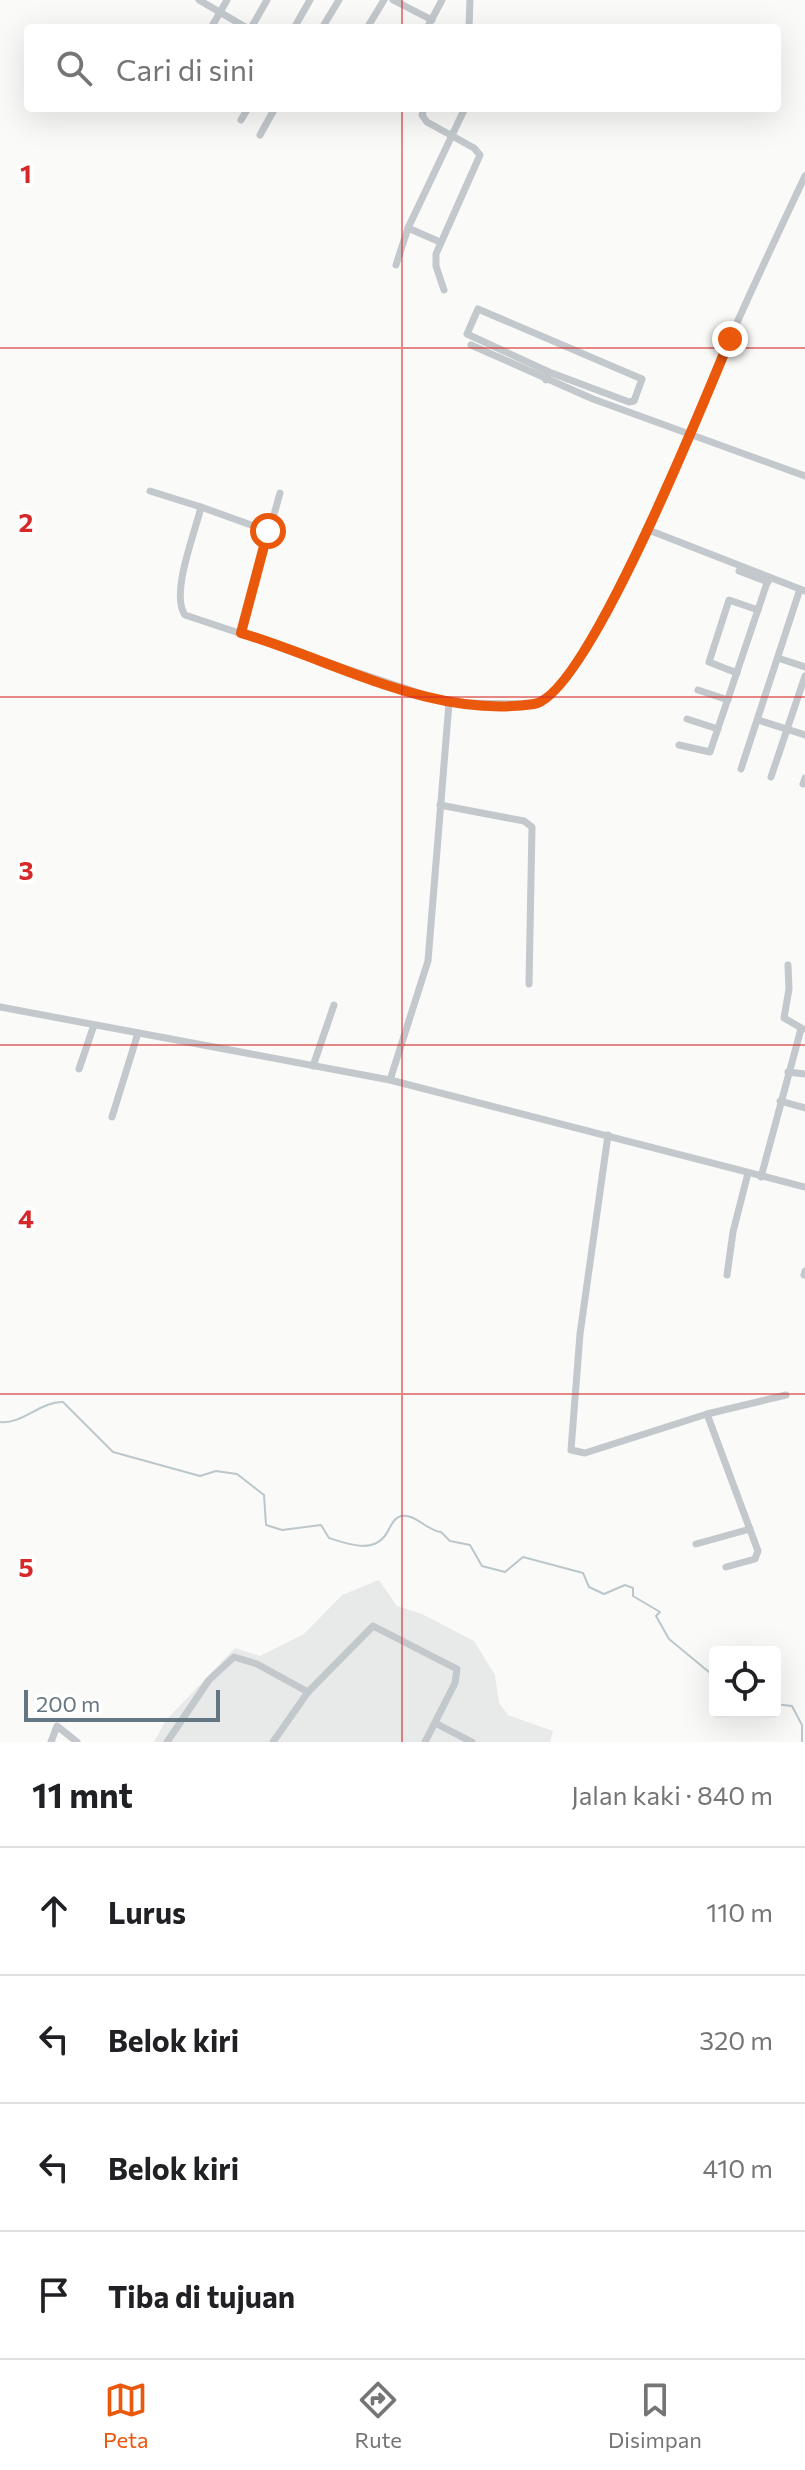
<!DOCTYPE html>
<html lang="id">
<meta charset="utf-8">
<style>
:root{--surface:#fff;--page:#f6f6f6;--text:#202124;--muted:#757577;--line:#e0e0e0;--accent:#ea580c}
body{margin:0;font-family:Commissioner,sans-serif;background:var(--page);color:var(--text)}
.controls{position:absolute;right:24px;bottom:24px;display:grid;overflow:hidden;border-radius:8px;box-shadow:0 8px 32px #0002}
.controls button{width:72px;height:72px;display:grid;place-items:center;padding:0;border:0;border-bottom:2px solid var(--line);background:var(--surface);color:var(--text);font:40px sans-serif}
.scale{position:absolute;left:24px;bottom:20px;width:196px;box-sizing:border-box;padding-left:8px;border:4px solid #657683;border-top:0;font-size:22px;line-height:28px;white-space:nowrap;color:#657683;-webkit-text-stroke:6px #fff;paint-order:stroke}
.stop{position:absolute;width:24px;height:24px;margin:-18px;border:6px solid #ea580c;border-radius:50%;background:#fff}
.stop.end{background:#ea580c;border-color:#fff;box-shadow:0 2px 8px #0008}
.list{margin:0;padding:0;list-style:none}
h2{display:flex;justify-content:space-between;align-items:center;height:104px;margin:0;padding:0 32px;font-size:34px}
h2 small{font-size:26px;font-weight:400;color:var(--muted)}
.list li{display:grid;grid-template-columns:52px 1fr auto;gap:24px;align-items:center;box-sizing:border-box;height:128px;padding:0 32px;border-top:2px solid var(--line)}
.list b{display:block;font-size:30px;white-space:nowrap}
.list em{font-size:26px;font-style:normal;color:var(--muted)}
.icon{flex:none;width:44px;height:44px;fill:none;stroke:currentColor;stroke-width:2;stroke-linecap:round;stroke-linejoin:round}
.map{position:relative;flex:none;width:805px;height:1742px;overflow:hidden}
.search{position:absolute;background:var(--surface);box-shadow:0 8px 32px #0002;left:24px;right:24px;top:24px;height:88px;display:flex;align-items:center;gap:20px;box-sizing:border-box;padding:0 28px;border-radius:8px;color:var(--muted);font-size:30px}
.sheet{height:616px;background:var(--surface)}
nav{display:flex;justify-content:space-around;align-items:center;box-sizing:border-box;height:112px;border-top:2px solid var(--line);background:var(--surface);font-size:22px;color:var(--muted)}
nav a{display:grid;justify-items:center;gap:4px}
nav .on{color:var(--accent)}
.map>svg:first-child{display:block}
</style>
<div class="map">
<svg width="805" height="1742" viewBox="0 0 805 1742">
<rect width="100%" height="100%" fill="#fafaf8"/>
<!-- built -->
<polygon fill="#e8e9e9" points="379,1580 397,1606 422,1614 474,1641 495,1675 499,1703 508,1715 553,1731 550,1742 154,1742 166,1720 235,1648 260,1656 304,1634 342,1595"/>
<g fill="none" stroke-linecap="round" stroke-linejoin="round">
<!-- stream -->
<g stroke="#bbc7cb" stroke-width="2">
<path d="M0 1422C21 1425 41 1401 63 1402L113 1452 200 1476 216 1471 237 1474 264 1495 266 1525 282 1530 321 1525 329 1538C350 1545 377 1555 389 1529 392 1524 394 1518 401 1516 415 1513 427 1531 441 1532L450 1541 470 1545 482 1566 505 1572 523 1557 583 1573 589 1587 604 1594 625 1585 633 1588V1596L660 1612 656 1616 669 1639 715 1677"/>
<polyline points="775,1704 792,1706 802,1725 802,1742"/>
</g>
<!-- minor -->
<g stroke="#c3c8cc" stroke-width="7">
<polyline points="199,0 247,28"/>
<polyline points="393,0 432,20"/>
<polyline points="211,28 227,0"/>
<polyline points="251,28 267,0"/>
<polyline points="294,28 310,0"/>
<polyline points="322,28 339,0"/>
<polyline points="367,28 384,0"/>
<polyline points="427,28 442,0"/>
<polyline points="469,28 470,0"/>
<polyline points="424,108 422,115 427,122 474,148 480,155 436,254 436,266 444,290"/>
<polyline points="241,120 248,108"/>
<polyline points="260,135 275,108"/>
<polyline points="408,228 440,242"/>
<polyline points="396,265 408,228 465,108"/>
<polyline points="471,345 593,399 805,476"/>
<polyline points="546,380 549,372 467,334 478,309 642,379 634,401 629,402 549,372"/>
<path d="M150 491 201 507C195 533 170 594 185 615L449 703"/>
<polyline points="201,507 268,531"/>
<polyline points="646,529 805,591"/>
<polyline points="739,571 768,582"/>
<polyline points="241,633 280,493"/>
<polyline points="778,658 805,667"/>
<polyline points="737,673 709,662 729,600 758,610"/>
<polyline points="698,690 728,700"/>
<polyline points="687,719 718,729"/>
<polyline points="758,720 805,735"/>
<polyline points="679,745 710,752 769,577"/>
<polyline points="741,769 800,589"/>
<polyline points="771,777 805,676"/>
<polyline points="803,784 805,778"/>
<polyline points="440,805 524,821 532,827 529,984"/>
<polyline points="788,965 789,989 784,1018 803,1029"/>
<polyline points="0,1007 390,1080 805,1187"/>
<polyline points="313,1066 334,1005"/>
<polyline points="79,1069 94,1025"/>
<polyline points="788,1072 805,1074"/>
<path d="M390 1080 428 961 449 703 536 704C592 686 703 400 731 336 755 282 780 229 805 176"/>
<polyline points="780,1101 805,1108"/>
<polyline points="112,1117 138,1033"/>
<polyline points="608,1135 580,1334 571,1450 585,1453 707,1414 786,1395"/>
<polyline points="761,1177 801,1029"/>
<polyline points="727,1275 733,1232 748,1173"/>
<polyline points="804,1275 805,1271"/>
<polyline points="707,1414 758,1551 755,1559 726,1567"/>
<polyline points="696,1544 750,1529"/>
<polyline points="435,1723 472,1742"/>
<polyline points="51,1742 57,1726 77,1742"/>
<polyline points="167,1742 209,1680 234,1657 257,1664 308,1692"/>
<polyline points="273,1742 308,1692 373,1626 457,1669 455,1683 425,1742"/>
</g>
</g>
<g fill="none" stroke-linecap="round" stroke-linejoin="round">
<!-- route -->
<path stroke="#ea580c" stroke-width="10" d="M268 531 241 633C335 661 433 719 534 704 587 696 706 396 730 339"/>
</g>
<!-- grid -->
<path fill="none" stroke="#d62828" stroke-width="2" stroke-opacity="0.55" d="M402 0V28M402 108V1742M0 348H805M0 697H805M0 1045H805M0 1394H805"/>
<g font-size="26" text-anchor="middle" font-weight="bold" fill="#d62828" stroke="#fff" stroke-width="8" stroke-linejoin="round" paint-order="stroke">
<text x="26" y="183">1</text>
<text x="26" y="532">2</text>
<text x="26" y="880">3</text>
<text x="26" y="1228">4</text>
<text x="26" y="1577">5</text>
</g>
</svg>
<div class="controls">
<button><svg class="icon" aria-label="locate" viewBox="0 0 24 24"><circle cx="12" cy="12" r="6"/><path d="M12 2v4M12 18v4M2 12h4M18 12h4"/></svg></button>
</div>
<div class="scale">200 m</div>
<div class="stop" style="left:268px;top:531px"></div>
<div class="stop end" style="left:730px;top:339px"></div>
<div class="search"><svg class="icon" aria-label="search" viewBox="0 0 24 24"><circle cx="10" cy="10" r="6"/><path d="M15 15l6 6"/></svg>Cari di sini</div>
</div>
<section class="sheet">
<h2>11 mnt<small>Jalan kaki · 840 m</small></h2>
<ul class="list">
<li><svg class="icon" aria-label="ahead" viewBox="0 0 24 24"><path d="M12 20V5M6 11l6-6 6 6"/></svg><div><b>Lurus</b></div><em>110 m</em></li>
<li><svg class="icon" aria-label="left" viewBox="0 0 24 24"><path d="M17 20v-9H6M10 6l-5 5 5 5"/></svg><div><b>Belok kiri</b></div><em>320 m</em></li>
<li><svg class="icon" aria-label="left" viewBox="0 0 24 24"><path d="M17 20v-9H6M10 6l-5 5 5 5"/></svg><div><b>Belok kiri</b></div><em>410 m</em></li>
<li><svg class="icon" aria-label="arrive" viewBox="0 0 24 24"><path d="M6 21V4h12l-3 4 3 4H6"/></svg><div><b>Tiba di tujuan</b></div></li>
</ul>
</section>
<nav>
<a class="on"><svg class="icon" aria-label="map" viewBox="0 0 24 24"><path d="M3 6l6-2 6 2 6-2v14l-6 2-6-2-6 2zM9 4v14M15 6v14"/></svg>Peta</a>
<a><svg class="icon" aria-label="directions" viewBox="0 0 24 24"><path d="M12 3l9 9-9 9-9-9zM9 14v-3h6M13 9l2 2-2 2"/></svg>Rute</a>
<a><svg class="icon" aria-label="saved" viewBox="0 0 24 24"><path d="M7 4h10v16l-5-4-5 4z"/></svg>Disimpan</a>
</nav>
